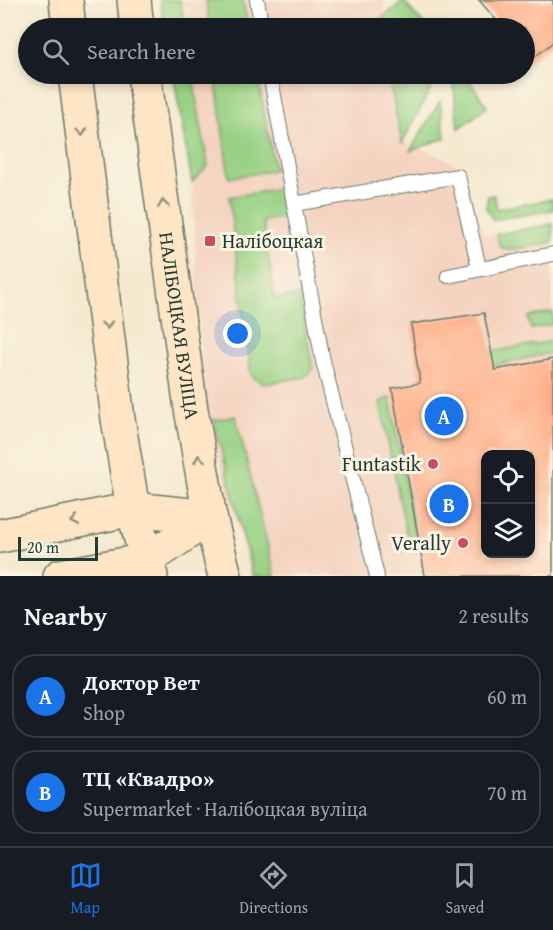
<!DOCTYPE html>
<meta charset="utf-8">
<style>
:root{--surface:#171b24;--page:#242831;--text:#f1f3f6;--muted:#9ea1a6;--line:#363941;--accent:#1a73e8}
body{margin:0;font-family:"Gentium Book Plus",serif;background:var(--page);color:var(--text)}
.controls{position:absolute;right:18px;bottom:18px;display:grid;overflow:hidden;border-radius:12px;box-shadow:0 3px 9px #0003}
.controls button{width:54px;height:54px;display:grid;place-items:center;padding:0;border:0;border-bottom:2px solid var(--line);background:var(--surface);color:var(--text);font:30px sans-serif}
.scale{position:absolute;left:18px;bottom:15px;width:80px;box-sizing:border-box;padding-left:6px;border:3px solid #1f3d34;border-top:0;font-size:16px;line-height:21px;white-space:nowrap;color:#1f3d34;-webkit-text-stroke:4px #fcf5e5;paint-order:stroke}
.you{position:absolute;left:238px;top:334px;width:21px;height:21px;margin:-15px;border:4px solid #fff;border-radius:50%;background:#1a73e8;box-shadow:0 0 0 9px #1a73e833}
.badge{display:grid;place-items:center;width:39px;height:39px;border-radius:50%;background:var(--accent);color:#fff;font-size:20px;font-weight:700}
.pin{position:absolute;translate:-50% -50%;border:3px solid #fff;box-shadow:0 2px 6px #0006}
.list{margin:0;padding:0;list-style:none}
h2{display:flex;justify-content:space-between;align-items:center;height:78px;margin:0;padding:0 24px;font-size:26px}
h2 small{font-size:20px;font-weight:400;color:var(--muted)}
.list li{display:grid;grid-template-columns:39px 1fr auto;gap:18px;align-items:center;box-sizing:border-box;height:84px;margin:0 12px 12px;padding:0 12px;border:2px solid var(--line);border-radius:24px}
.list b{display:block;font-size:22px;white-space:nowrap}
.list p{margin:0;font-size:20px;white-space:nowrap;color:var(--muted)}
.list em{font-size:20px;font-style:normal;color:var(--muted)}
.icon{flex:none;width:33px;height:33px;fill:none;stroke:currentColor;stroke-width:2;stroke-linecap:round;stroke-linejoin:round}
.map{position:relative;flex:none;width:553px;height:576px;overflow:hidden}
.search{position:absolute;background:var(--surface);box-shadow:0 3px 9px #0003;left:18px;right:18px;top:18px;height:66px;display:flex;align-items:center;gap:15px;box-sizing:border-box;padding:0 21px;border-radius:33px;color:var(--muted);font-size:22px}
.sheet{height:270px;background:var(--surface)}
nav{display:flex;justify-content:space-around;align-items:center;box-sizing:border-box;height:84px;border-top:2px solid var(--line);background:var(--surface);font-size:16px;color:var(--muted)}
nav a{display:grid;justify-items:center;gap:3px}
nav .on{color:var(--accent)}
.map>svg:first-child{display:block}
</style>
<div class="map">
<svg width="553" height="576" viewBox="0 0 553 576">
<rect width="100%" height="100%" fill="#fcf5e5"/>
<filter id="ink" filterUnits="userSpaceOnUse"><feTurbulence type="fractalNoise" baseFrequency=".0167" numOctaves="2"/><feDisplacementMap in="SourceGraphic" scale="12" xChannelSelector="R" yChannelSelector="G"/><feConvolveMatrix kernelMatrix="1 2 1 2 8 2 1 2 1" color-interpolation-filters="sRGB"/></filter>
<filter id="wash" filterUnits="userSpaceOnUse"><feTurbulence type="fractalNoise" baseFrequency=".008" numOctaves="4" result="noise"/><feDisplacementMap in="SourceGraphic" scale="24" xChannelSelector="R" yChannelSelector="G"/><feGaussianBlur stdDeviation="1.35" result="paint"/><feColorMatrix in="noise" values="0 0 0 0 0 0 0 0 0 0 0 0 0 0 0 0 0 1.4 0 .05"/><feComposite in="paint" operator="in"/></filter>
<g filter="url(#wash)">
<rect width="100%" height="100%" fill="#f5e9d0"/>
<!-- built -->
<g fill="#f4d3c0" fill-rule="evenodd">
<polygon points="160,0 383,0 387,28 165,28"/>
<path d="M173 74H394L404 141 460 166 482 230 486 235 553 224V576H251L203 402 192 182ZM486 454H530V554H486Z"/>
</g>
<!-- green -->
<g fill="#9ad285" stroke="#5c885c" stroke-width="1.5">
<polygon points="160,0 180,0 185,28 165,28"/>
<polygon points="206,0 243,0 248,28 210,28"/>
<polygon points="403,1 427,28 377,28 376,23"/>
<polygon points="173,74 192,74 208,166 192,182"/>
<polygon points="215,74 257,74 275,170 229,178"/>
<polygon points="398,74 435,74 436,79 402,143 388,75"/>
<polygon points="462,74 465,74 487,107 458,129 453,80"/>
<polygon points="440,101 445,138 410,151"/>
<polygon points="278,189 285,217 263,221 275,299 299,295 313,369 304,377 264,384 251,375 229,197"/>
<polygon points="494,195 497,209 553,199 553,210 493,220 486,208 488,196"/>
<polygon points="553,224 553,242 516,249 502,248 498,242 497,234"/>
<polygon points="553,312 553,324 531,329 528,317"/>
<polygon points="553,341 553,353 471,370 468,356"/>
<polygon points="390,397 415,537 407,537 380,402"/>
<polygon points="235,416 241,438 275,576 253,576 214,420"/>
</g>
<g id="blocks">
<!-- building -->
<g fill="#fead86" fill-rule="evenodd">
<polygon points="479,0 553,0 553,42 525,65 525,28 503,28"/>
<path d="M484 313 495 370 553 359V576H425L392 388 420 383 411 324ZM486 454H531V554H486Z"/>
</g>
</g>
</g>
<g filter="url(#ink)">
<use href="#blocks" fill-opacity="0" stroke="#6a796b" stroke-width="1.5"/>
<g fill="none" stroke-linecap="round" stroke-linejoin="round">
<!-- service casing -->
<g stroke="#6a796b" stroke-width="16">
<g id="service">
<polyline points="257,0 262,28"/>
<polyline points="270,74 323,361 377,576"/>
<polyline points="294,204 458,176 479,268"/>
<polyline points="448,276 553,254"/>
</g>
</g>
<!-- secondary casing -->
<g stroke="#6a796b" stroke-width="36">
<g id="secondary">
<polyline points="66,0 69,28"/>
<polyline points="134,0 137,28"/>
<polyline points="75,74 118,419 133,509 151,576"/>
<path id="s1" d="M144 74 191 409 210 517 225 576"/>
<polyline points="0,536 133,509 210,517"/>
<polyline points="60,576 147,560 210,517"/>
</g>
</g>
<!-- service -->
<use href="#service" stroke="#fff" stroke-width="14"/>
<!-- secondary -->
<use href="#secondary" stroke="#fee5c5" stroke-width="33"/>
</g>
<!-- one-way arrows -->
<defs><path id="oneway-chevron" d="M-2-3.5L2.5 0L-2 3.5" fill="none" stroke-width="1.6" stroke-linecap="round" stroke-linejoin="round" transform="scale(1.5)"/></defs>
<g stroke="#8e917c">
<use href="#oneway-chevron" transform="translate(82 132) rotate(83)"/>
<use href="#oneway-chevron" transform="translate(163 204) rotate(-98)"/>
<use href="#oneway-chevron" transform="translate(107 325) rotate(83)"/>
<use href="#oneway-chevron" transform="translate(199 459) rotate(-100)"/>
<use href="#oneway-chevron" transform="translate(75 521) rotate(169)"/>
</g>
</g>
<!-- markers -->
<g fill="#d1495b" stroke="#fcf5e5" stroke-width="2">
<rect x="204" y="235" width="12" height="12" rx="3"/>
<circle cx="433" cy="464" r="6"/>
<circle cx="463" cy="543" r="6"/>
</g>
<g text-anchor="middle" stroke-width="6" stroke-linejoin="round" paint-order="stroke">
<!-- poi labels -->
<g font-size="20" fill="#1f3d34" stroke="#fcf5e5" text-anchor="end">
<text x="222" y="248" text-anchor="start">Налібоцкая</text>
<text x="421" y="471">Funtastik</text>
<text x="451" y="550">Verally</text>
</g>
<!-- street labels -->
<g font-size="20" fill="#1f3d34" stroke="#fcf5e5">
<text dy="7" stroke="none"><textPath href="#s1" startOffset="254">НАЛІБОЦКАЯ ВУЛІЦА</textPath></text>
</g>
</g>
</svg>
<div class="controls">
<button><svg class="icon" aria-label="locate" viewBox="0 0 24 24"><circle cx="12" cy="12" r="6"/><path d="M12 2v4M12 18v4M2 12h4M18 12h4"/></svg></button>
<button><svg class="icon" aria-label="layers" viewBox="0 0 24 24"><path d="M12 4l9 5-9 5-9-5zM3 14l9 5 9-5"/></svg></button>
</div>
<div class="scale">20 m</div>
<div class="you"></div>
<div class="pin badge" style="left:444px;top:416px">A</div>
<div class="pin badge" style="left:449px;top:504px">B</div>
<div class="search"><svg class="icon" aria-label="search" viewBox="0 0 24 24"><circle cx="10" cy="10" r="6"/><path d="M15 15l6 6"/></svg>Search here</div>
</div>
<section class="sheet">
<h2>Nearby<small>2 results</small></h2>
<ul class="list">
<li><span class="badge">A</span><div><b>Доктор Вет</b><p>Shop</p></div><em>60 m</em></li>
<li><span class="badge">B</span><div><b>ТЦ «Квадро»</b><p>Supermarket · Налібоцкая вуліца</p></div><em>70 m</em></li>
</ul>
</section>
<nav>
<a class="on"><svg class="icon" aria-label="map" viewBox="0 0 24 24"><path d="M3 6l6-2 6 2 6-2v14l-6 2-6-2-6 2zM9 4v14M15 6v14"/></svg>Map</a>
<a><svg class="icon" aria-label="directions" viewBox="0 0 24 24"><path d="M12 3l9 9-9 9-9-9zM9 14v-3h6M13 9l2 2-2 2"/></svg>Directions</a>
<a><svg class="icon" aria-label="saved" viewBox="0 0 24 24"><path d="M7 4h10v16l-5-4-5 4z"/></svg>Saved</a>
</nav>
